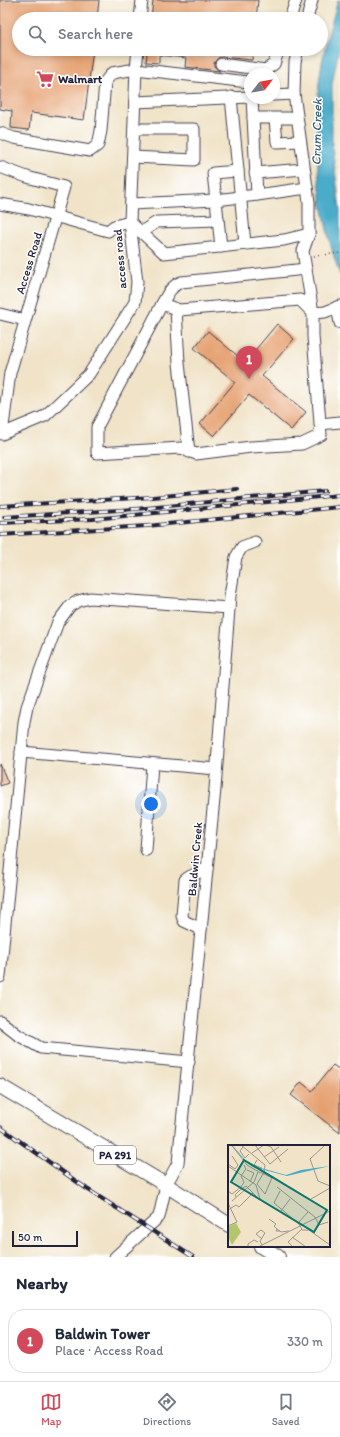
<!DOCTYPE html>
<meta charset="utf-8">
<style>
:root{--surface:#fff;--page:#f2f2f3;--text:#1f2937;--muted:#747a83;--line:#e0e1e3;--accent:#d1495b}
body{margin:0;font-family:Itim,sans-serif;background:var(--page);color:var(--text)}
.compass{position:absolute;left:244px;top:68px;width:36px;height:36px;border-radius:50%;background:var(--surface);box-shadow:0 2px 6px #0003;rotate:59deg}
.scale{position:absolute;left:12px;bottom:10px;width:66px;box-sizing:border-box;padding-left:4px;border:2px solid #22223b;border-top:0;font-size:11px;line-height:14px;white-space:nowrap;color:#22223b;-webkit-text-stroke:3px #fff;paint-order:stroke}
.you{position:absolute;left:151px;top:804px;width:14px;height:14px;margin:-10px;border:3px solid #fff;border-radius:50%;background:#1a73e8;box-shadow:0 0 0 6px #1a73e833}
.badge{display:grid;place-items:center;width:26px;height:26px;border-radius:50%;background:var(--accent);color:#fff;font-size:13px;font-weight:700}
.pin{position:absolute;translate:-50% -33px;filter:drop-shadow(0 1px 2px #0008)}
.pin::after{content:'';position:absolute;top:21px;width:14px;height:12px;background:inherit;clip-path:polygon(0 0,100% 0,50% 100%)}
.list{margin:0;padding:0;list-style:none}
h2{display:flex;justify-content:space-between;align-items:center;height:52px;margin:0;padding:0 16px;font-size:17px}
h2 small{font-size:13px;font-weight:400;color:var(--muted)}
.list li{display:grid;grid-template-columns:26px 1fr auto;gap:12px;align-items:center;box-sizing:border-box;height:64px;margin:0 8px 8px;padding:0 8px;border:1px solid var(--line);border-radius:16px}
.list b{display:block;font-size:15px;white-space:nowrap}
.list p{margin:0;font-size:13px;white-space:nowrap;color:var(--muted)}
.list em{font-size:13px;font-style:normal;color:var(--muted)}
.icon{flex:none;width:22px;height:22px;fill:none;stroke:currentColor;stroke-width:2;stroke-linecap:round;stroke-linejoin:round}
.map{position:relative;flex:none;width:340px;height:1257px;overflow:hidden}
.search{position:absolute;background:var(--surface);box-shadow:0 2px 6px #0003;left:12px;right:12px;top:12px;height:44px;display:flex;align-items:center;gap:10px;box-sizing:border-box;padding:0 14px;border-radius:22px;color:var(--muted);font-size:15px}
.sheet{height:124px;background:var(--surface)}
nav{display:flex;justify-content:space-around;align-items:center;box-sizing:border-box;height:56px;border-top:1px solid var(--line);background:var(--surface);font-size:11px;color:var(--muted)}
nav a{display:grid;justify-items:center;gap:2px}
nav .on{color:var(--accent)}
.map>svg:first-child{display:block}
</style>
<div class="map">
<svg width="340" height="1257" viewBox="0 0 340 1257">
<rect width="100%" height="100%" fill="#fff"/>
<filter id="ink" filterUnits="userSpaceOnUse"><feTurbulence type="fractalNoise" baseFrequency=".025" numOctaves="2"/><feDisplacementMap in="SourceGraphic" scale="8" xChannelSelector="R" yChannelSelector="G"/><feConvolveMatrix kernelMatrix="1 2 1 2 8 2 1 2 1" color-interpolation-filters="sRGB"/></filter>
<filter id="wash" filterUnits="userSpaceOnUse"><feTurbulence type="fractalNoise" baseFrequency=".012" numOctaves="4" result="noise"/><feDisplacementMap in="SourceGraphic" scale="16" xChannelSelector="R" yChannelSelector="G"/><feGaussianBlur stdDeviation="0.9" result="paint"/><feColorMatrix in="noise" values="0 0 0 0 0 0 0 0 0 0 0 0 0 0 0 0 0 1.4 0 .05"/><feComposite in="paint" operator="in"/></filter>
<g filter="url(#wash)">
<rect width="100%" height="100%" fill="#f0e3c7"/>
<!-- water -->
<path fill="#4aacc9" stroke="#366782" d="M338 0H340V44L332 84V145L340 211V275C318 213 313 149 319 83 322 55 330 27 338 0Z"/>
<g id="blocks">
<!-- building -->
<g fill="#e5a06f">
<polygon points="0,0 99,0 97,19 19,19 19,49 93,49 84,120 31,113 29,130 11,128 12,111 0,109"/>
<polygon points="153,0 258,0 256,19 151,19"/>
<polygon points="146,49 253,49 252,60 222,57 218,58 214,63 214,66 220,71 185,67 186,58 159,55 159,63 146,62 147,54 146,54"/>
<polygon points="277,324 294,339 262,376 306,412 291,430 249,395 214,436 200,424 235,382 194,348 208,331 245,362"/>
<polygon points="0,764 8,783 0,786"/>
<polygon points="333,1065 340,1070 340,1133 291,1095 301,1082 312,1091"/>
</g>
</g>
</g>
<g filter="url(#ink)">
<use href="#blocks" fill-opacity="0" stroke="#413f50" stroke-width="1"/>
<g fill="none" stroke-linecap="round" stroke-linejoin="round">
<!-- minor casing -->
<g stroke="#413f50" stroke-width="13">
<g id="minor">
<polyline points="140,19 142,0"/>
<polyline points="290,19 296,0"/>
<polyline points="307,19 312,0"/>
<polyline points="298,49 295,62 294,94 309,202 309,234 303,251 313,313 313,336 321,435 302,444 251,447 196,454 181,448 97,453 97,427 162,304 179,310 300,300 313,313 325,312 340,306"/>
<polyline points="221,64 266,70"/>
<polyline points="260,74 274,64 279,49"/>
<polyline points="274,95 294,94"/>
<polyline points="231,97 245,244"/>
<polyline points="135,102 250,97"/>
<polyline points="253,118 297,118"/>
<polyline points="275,119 277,142 300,141"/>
<polyline points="0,133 14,138 90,151 98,145 101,131 105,82 112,73 136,69 248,82 250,81"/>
<polyline points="133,157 194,160 194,129 134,129"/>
<polyline points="0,167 27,177 64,187 10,373 2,434 45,416 89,374 135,302 137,282 130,222 136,69 138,49"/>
<polyline points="255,173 304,169"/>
<polyline points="257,195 307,188"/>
<polyline points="0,204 29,209 108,231 114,226 130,222 164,253 284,240 309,234"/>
<polyline points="131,204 216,200 257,195 252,98"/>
<polyline points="141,232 157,222 218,220"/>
<polyline points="221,247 213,173 238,171"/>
<path d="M162 304C167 295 171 286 181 282L306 269"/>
<polyline points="337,307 340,323"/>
<polyline points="176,309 179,363 189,452"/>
<polyline points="0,314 25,320"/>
<polyline points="320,424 340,422"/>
<polyline points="21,752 216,769"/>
<polyline points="146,850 152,764"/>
<polyline points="201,929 184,921 182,916 185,880 189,877 207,868"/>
<polyline points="0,977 24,722 27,707 58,622 70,606 78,601 90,598 229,608"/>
<polyline points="0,1021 18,1035 41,1048 189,1062"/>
<polyline points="115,1257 159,1217 166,1185 178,1163 215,789 230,596 236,557 242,547 255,542"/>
</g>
</g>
<!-- major casing -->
<g stroke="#413f50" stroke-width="16">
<g id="major">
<polyline points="0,1086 166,1185 229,1225"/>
<polyline points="261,1246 278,1257"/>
</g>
</g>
<!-- path -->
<polyline stroke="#413f50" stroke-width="1.5" stroke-dasharray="1 3" stroke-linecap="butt" points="314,256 340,253"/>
<!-- minor -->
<use href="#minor" stroke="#fff" stroke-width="11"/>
<!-- major -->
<use href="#major" stroke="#fff" stroke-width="14"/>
<!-- rail casing -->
<g stroke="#22223b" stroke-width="4">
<g id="rail">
<polyline points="0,506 153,497 237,489"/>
<polyline points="4,517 136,509 325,491"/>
<polyline points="0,523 93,519 340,495"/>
<polyline points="0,535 147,526 340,507"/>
<polyline points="0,1127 87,1189 193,1257"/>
</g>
</g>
<!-- rail -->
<use href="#rail" stroke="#fff" stroke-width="2.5" stroke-dasharray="8" stroke-linecap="butt"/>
</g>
</g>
<!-- icons -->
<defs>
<g id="supermarket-bare" transform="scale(1.38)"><path d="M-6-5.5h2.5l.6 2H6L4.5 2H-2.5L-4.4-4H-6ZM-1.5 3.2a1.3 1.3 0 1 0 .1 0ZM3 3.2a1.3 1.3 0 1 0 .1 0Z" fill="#d1495b" stroke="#fff" stroke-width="2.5" paint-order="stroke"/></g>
</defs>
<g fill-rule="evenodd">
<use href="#supermarket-bare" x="45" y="79"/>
</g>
<g text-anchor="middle" stroke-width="3" stroke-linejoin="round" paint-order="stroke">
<!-- shield labels -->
<rect fill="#fff" stroke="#646476" stroke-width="1" x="94" y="1146" width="42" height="18" rx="3"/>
<g font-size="11" font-weight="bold" fill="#22223b">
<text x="115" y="1159">PA 291</text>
</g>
<!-- poi labels -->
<g font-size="12" font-weight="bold" fill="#22223b" stroke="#fff" text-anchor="start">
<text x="58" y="83">Walmart</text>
</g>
<!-- street labels -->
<g font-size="12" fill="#22223b" stroke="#fff">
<text transform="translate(120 259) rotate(-95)" y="4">access road</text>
<text transform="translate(29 263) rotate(-73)" y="4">Access Road</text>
<text transform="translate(195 859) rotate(-85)" y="4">Baldwin Creek</text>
</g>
<!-- water labels -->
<g font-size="13" font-style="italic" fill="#34607b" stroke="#fff">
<text transform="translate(316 132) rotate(-89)" y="5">Crum Creek</text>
</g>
</g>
<!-- overview -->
<g transform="translate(228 1145)">
<rect width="102" height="102" fill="#f0e3c7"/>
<path d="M8 78 13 87 4 100 0 92V82Z" fill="#b2c76b"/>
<path d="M3 0 5 1 18 16 26 21 58 30 73 25 102 21 59 31 25 22 18 17Z" fill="#4aacc9"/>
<path fill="none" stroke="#9e968f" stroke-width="1" d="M27 0 42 19 60 4M38 0 43 2 53 17M97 0 82 14 90 36 102 41M5 2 19 20 31 27 36 29 44 33 37 49 29 39 35 29H36V28L37 20 13 0M15 2 12 6 17 13 21 9M24 8 36 0M36 12 51 2M29 15 26 20 34 23M0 19 7 24 10 20 4 11M0 21 28 40 32 54M19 25 26 28 22 37M13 31 18 24 16 20M19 42 31 54M49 42 87 72 91 80 100 77M0 46 4 49 13 42 16 37 13 31M52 46 46 58 70 78 74 84 60 97 65 102M8 52 7 50 12 45 18 41 19 42M83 54 102 43M4 56 26 37 30 27M0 58 9 77 0 81M0 65 8 60 11 62 25 48M53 66 62 54M41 74 48 79 46 81 49 84M70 78 80 67M74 85H81L102 100M52 86H48L49 84 52 86 53 87 61 86M64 92 78 102M34 94 28 89 33 85 37 88 32 96 34 100M20 102V99L26 95 30 97M30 102 102 66"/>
<path fill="#0f766e" fill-opacity="0.15" stroke="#0f766e" stroke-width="2" d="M16 15 99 65 86 87 3 37Z"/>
<rect width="102" height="102" fill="none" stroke="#22223b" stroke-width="2"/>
</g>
</svg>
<svg class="compass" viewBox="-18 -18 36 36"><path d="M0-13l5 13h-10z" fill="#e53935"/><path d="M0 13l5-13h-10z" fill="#747a83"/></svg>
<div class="scale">50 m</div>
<div class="you"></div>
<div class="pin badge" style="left:249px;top:379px">1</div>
<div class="search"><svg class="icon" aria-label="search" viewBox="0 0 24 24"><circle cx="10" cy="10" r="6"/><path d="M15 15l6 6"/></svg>Search here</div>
</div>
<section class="sheet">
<h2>Nearby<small></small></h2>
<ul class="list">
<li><span class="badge">1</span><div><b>Baldwin Tower</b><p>Place · Access Road</p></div><em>330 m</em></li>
</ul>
</section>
<nav>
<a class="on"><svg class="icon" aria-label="map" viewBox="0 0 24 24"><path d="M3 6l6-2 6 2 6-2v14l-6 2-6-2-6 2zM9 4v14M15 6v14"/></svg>Map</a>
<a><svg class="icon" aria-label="directions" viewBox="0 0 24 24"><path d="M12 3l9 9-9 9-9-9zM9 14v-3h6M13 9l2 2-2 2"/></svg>Directions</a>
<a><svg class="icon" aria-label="saved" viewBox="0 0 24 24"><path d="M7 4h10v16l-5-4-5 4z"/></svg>Saved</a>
</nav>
